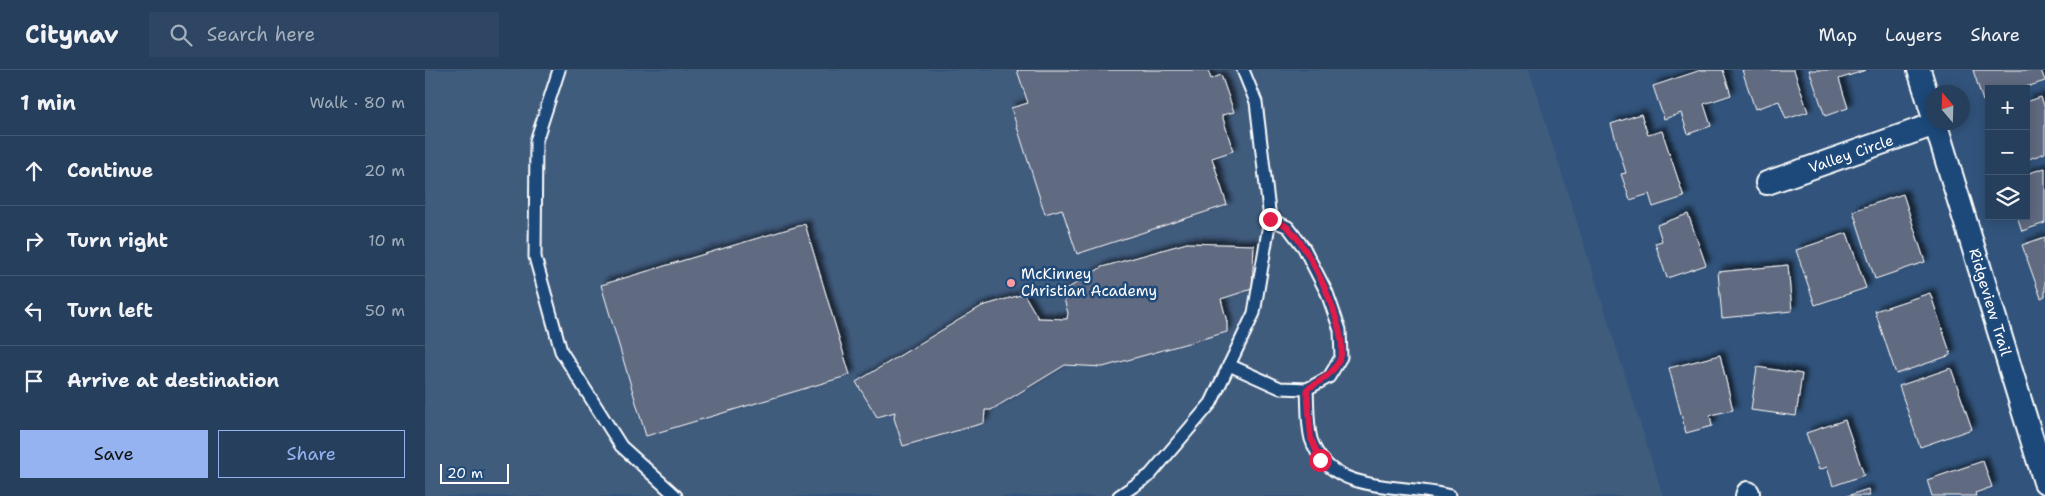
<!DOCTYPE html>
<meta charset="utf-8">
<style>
:root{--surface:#263f5d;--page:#2e4663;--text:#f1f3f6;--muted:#a4afbc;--line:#425872;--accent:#95b2f1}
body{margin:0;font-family:"Shantell Sans",sans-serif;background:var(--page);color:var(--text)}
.controls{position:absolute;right:15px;top:15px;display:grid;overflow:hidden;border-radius:0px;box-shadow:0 2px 12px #0003}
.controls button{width:45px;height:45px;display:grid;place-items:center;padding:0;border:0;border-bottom:1px solid var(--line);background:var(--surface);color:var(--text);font:25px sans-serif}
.compass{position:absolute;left:1500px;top:15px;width:45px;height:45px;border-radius:50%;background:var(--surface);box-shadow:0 2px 12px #0003;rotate:341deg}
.scale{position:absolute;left:15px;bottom:12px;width:69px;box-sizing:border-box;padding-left:5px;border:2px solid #fff;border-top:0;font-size:14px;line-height:18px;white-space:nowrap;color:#fff;-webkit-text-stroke:4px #1f4a7a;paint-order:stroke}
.stop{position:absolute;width:15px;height:15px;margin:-11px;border:4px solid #e11d48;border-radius:50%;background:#fff}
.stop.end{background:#e11d48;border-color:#fff;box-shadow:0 1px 5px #0008}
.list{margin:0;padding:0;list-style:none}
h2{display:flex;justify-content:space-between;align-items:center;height:65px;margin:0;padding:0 20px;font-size:21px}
h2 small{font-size:16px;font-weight:400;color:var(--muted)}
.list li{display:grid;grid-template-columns:32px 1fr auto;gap:15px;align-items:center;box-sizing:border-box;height:70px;padding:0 20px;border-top:1px solid var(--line)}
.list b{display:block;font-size:19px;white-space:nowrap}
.list em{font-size:16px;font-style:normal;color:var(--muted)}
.actions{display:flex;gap:10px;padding:15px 20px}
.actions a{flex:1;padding:11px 0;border:1px solid var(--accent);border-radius:0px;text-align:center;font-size:18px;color:var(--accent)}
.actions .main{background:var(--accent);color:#111}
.icon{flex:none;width:28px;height:28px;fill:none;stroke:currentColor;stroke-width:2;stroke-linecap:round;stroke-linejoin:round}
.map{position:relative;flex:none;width:1620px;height:426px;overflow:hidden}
header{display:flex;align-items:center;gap:30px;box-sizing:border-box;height:70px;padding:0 25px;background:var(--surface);border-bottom:1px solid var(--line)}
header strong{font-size:24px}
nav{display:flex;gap:28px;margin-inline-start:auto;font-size:18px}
.search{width:350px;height:45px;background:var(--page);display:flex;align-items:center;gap:12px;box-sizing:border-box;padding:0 18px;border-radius:0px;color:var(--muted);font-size:19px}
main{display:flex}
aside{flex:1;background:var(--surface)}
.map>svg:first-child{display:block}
</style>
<header>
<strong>Citynav</strong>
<div class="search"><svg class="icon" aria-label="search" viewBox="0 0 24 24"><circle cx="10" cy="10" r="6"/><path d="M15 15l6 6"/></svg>Search here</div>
<nav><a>Map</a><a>Layers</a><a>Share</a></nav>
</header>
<main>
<aside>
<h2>1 min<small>Walk · 80 m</small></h2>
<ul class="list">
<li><svg class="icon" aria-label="ahead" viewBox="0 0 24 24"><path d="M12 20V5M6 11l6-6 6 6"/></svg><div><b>Continue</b></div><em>20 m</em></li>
<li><svg class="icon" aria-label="right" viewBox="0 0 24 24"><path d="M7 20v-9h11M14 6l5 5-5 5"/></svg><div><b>Turn right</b></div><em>10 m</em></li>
<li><svg class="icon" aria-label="left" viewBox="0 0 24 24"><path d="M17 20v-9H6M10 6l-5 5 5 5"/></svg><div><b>Turn left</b></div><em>50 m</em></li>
<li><svg class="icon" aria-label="arrive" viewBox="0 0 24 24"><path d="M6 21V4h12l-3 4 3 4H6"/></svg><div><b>Arrive at destination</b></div></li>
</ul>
<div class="actions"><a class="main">Save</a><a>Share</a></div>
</aside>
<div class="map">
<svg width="1620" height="426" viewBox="0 0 1620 426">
<defs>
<filter id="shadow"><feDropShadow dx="4.5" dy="-4.5" stdDeviation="2.5" flood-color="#0009"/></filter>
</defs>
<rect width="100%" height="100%" fill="#32547c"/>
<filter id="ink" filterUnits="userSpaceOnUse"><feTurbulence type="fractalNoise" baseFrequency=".02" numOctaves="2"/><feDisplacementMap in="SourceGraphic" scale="10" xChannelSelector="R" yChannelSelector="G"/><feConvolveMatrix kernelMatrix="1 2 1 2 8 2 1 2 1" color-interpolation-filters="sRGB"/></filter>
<g filter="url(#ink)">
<!-- built -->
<polygon fill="#405b7d" points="0,0 1104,0 1238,426 0,426"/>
<!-- building -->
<g fill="#606a80" stroke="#fff" filter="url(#shadow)">
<polygon points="592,0 783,0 786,9 796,5 809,42 797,45 808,81 787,88 802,135 652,184 637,139 620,144 586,38 603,33"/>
<polygon points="1276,0 1298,0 1306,25 1279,34 1286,56 1263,64 1256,43 1239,49 1228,16"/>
<polygon points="1317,0 1369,0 1383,42 1361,49 1354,31 1330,39"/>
<polygon points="1384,0 1441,0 1414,9 1423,38 1400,46"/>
<polygon points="1548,0 1616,0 1620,11 1595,19 1564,19 1564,29 1558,31"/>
<polygon points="1616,27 1620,38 1620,83 1601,90 1601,32"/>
<polygon points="1216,44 1223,65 1237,61 1259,127 1228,137 1224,124 1205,130 1196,104 1201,103 1186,54"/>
<polygon points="1620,98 1620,153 1597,161 1592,146 1601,146 1601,104"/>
<polygon points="1478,124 1500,192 1450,209 1428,141"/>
<polygon points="1263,144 1281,195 1242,208 1230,173 1237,171 1232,155"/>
<polygon points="380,154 425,305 221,366 176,215"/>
<polygon points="1422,163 1441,218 1390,235 1371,180"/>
<polygon points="1620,167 1620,226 1616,228 1597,175"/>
<polygon points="762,173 829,175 827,219 796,229 802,252 802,262 678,297 640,295 566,340 560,340 559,353 478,376 469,348 470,342 452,347 431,312 557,236 599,224 613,248 642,249 643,243 637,222 677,197"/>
<polygon points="1363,195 1367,241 1297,248 1293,202"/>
<polygon points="1505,223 1526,285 1471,304 1450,241"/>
<polygon points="1295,285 1308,340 1285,345 1287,356 1261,363 1244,298"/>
<polygon points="1332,297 1377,304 1371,346 1326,340"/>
<polygon points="1526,298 1547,359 1495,377 1474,316"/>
<polygon points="1420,350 1439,405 1408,416 1402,397 1394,400 1381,363"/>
<polygon points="1558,391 1567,417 1550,423 1551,426 1507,426 1502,410"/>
<polygon points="1443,419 1445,426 1422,426"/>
</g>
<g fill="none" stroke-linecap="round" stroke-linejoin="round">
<!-- lane casing -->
<g stroke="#fff" stroke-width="15">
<g id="lane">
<polyline points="134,0 111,71 110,187 136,281 196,376 251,426"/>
<polyline points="804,295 855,318 882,319 904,307 916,287 915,260 902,223 879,178 863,157 845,149"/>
<path d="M882 319C883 335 882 354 886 369 905 426 973 412 1025 426"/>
<polyline points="694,426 725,405 786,333 829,243 845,149 831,32 818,0"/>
</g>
</g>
<!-- street casing -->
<g stroke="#fff" stroke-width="26">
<g id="street">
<polyline points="1494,0 1508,45"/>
<polyline points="1510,52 1620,412"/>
<polyline points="1342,113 1510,54"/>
<polyline points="1322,426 1323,423"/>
</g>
</g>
<!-- lane -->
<use href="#lane" stroke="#1f4a7a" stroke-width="11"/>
<!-- street -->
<use href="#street" stroke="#1f4a7a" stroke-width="22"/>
</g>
</g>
<g fill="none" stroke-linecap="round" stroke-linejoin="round" filter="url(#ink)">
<!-- route -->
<path stroke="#e11d48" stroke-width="6" d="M845 149C850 151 858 153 862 157 883 173 926 264 915 289 908 304 896 311 882 319L886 368 895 390"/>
</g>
<!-- markers -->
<circle fill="#ff9aa2" stroke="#1f4a7a" stroke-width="2" cx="586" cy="213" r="5"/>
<g text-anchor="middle" stroke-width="5" stroke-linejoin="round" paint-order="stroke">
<!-- street labels -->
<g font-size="15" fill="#fff" stroke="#1f4a7a">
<text transform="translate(1426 84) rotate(-19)" y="5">Valley Circle</text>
<text transform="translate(1565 232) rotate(73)" y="5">Ridgeview Trail</text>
</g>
<!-- poi labels -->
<g font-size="15" fill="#fff" stroke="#1f4a7a" text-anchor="start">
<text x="596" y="209">McKinney<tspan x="596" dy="17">Christian Academy</tspan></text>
</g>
</g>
</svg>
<div class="controls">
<button>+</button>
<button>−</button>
<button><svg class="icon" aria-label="layers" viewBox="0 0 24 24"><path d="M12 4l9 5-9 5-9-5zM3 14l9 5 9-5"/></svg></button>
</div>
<svg class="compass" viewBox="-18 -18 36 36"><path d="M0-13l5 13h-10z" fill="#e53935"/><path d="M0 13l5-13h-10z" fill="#a4afbc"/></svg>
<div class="scale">20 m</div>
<div class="stop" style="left:895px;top:390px"></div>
<div class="stop end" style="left:845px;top:149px"></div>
</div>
</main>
